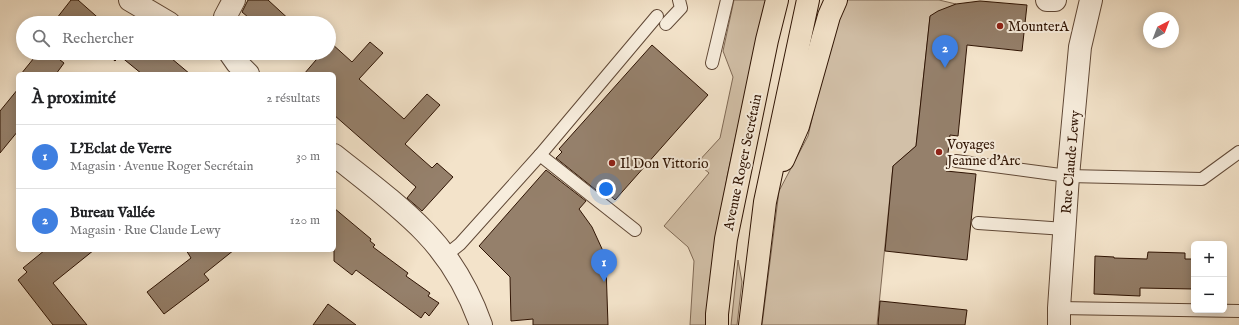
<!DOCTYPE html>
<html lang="fr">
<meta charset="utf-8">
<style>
:root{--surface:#fff;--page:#f2f2f2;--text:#202124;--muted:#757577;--line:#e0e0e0;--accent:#b45309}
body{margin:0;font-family:"IM FELL English",serif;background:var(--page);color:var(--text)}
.controls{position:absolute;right:12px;bottom:12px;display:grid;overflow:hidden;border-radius:6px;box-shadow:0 2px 10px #0003}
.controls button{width:36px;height:36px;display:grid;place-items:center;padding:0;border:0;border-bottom:1px solid var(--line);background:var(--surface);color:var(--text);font:20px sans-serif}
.compass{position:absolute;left:1143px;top:12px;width:36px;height:36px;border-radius:50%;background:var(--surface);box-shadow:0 2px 10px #0003;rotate:42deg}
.you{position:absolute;left:606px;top:189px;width:14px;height:14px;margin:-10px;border:3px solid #fff;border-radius:50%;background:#1a73e8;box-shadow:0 0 0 6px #1a73e833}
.badge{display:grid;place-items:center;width:26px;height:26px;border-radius:50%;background:var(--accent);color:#fff;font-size:13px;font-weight:700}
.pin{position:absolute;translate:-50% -33px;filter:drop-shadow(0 1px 2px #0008)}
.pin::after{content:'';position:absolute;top:21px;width:14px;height:12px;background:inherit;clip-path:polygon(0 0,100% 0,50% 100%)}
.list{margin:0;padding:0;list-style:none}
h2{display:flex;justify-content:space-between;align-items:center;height:52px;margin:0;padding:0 16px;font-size:17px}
h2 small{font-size:13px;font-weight:400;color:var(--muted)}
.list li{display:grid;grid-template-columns:26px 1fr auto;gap:12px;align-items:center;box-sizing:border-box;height:64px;padding:0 16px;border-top:1px solid var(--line)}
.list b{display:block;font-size:15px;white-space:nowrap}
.list p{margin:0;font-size:13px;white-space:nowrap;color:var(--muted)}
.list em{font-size:13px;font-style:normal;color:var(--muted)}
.icon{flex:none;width:22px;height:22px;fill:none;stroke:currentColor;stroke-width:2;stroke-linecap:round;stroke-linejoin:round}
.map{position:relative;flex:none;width:1239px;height:325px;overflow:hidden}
.search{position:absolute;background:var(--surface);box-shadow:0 2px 10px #0003;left:16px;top:16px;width:320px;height:44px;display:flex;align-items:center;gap:10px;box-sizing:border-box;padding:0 14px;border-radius:22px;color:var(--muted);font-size:15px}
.panel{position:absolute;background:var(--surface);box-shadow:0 2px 10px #0003;left:16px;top:72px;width:320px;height:180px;border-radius:6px}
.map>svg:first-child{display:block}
</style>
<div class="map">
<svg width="1239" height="325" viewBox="0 0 1239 325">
<rect width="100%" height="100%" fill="#f3e3ca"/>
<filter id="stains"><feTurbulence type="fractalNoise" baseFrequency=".005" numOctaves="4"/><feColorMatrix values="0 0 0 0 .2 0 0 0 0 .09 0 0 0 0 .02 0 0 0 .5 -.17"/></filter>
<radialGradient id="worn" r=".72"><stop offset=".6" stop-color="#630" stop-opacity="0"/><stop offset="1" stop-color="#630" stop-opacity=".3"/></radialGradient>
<!-- green -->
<g fill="#d2c0a8" stroke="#806a56">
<polygon points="734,0 767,0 757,39 727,177 706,325 690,325 694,261 688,247 664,226 709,173 697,163 720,138 733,77 723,51"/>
<polygon points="847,0 939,0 956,4 930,17 916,146 893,166 877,325 762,325 779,191 808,136 832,34"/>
<polygon points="738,260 742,282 737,325 731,325"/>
</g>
<!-- building -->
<g fill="#95806b" stroke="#2f1404">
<polygon points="71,0 78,0 104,23 53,23"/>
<polygon points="248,0 268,0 293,23 255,23 242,12"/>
<polygon points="980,1 1027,5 1022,51 967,45 958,136 950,135 946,171 976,174 967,260 885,251 893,166 916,146 930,16 938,11 956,4"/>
<polygon points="370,42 383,53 359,79 404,119 427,94 440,105 405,144 432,168 437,163 453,177 422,211 407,198 416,187 334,115 334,74 304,74 322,53 329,53 329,46 331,43 352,62"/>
<polygon points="652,45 708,95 615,200 600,186 596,190 556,158 562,152 559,149"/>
<polygon points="38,53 51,53 64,63 56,74 21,74"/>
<polygon points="106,53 165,53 190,74 142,74 120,56 115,61"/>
<polygon points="18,89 18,131 0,153 0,111"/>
<polygon points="546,170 586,201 579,209 592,227 603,251 606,266 608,325 533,325 533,319 511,321 510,277 479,246"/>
<polygon points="334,208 371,239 370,241 375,245 373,247 408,273 406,276 430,293 428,296 439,303 429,316 425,312 421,318 356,270 352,275 334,261"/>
<polygon points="45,250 94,250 53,283 87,325 53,325 18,280 27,272 23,268"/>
<polygon points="186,250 234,250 204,274 209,280 164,314 147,292 191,258"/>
<polygon points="1148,252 1185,253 1185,259 1194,259 1194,289 1140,288 1140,296 1094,294 1095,256 1114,257 1114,258 1147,259"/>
<polygon points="880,301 967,310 965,325 878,325"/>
<polygon points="328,304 356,325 313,325"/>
</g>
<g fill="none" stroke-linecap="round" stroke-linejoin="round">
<!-- lane casing -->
<g stroke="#604836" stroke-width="14">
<g id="lane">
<polyline points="666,24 681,8 679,0"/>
<polyline points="712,63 727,0"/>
<polyline points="540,155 657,16"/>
<polyline points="956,161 1068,176 1202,179 1239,152"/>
<polyline points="978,223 1065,229"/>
<polyline points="445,256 460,244 540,155 635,230"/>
<polyline points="1059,308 1239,311"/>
</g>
</g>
<!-- street casing -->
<g stroke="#604836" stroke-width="24">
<g id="street">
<polyline points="130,0 169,23"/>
<polyline points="1047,0 1055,0"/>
<polyline points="224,23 225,17 234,0"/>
<polyline points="230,53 237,63 248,74"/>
<path d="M334 155C364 179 398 204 425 232 450 258 469 291 481 325"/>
<polyline points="1059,325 1059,308 1068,176 1080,47 1091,0"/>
</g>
</g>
<!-- primary casing -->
<g stroke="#2f1404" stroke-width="24">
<g id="primary">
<polyline points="783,160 798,126 829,16 836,0"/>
<polyline points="717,325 717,314 726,239 767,40 777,0"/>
<polyline points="750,325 765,202 808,0"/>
</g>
</g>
<!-- lane -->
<use href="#lane" stroke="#f7eddd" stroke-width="12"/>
<!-- street -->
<use href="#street" stroke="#f7eddd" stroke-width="22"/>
<!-- primary -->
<use href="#primary" stroke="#f3e3ca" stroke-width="22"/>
</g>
<!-- markers -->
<g fill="#8f2418" stroke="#f7eddd" stroke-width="1.5">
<circle cx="1000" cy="26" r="4"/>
<circle cx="939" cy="152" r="4"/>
<circle cx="612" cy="163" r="4"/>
</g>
<g text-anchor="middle" stroke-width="4" stroke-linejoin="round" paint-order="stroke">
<!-- poi labels -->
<g font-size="14" fill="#2f1404" stroke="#f7eddd" text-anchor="start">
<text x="1008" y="31">MounterA</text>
<text x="947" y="149">Voyages<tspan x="947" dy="16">Jeanne d'Arc</tspan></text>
<text x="620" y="168">Il Don Vittorio</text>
</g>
<!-- street labels -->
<g font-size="14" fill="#2f1404" stroke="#f7eddd">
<text transform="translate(742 162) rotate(-78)" y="5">Avenue Roger Secrétain</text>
<text transform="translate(1070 162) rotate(-85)" y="5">Rue Claude Lewy</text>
</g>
</g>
<rect width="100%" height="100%" filter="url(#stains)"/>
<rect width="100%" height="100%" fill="url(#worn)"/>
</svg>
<div class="controls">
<button>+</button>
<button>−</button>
</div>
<svg class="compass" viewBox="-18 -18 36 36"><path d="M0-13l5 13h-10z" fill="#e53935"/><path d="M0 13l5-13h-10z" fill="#757577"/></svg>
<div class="you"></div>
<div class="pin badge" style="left:604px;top:282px;background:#3f7fe0">1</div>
<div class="pin badge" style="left:945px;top:68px;background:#3f7fe0">2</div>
<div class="search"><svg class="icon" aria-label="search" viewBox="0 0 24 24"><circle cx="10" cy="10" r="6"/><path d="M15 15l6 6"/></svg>Rechercher</div>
<section class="panel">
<h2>À proximité<small>2 résultats</small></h2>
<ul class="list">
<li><span class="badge" style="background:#3f7fe0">1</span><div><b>L'Eclat de Verre</b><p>Magasin · Avenue Roger Secrétain</p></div><em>30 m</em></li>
<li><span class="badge" style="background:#3f7fe0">2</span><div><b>Bureau Vallée</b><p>Magasin · Rue Claude Lewy</p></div><em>120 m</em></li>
</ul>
</section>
</div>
